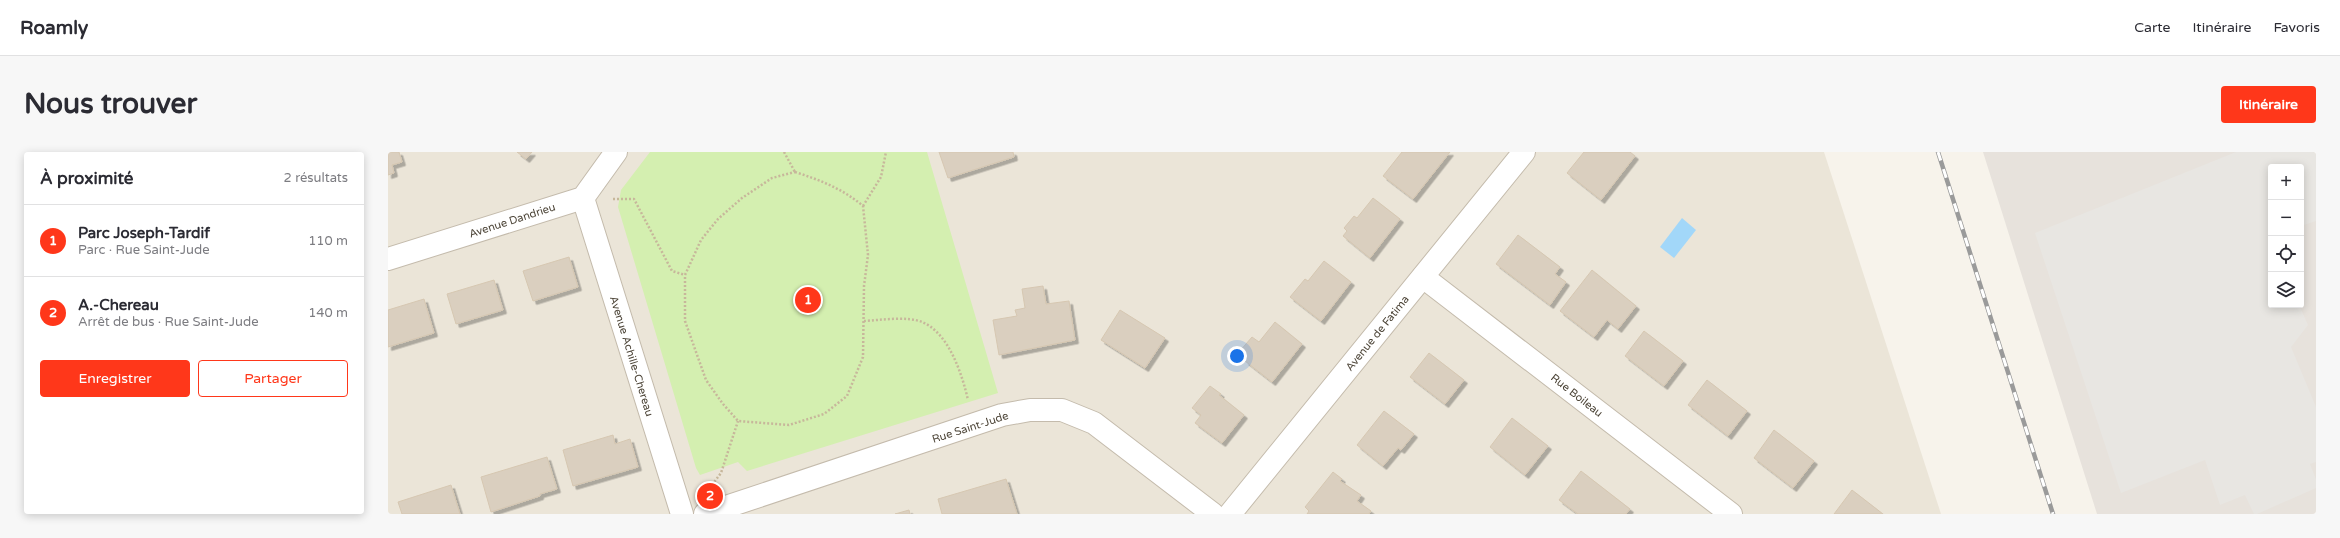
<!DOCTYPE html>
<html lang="fr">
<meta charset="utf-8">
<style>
:root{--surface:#fff;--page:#f7f7f7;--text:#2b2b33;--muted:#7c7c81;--line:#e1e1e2;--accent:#ff371a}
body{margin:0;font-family:"Varela Round",sans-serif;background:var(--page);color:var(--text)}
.controls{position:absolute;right:12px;top:12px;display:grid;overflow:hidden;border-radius:4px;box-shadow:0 2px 10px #0003}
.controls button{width:36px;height:36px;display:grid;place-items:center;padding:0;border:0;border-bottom:1px solid var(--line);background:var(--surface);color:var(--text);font:20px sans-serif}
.you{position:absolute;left:849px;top:204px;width:14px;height:14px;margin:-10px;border:3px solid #fff;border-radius:50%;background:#1a73e8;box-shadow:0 0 0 6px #1a73e833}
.badge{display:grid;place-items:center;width:26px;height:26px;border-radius:50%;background:var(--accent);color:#fff;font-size:13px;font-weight:700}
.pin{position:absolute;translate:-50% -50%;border:2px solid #fff;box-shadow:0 1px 4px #0006}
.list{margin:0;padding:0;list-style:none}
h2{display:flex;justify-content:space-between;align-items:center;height:52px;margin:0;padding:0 16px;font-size:17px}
h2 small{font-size:13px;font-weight:400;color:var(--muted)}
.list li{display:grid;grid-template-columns:26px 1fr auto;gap:12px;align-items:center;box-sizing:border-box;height:72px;padding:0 16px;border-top:1px solid var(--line)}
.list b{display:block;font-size:15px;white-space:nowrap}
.list p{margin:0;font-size:13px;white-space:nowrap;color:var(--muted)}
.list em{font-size:13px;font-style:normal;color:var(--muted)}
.actions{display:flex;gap:8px;padding:12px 16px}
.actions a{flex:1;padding:9px 0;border:1px solid var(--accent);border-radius:4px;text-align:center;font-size:14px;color:var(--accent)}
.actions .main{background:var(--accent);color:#fff}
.icon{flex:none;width:22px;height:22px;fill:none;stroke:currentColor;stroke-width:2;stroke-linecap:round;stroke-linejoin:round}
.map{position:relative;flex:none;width:1928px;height:362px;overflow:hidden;border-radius:4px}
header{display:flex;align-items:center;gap:24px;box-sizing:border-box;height:56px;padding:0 20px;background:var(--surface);border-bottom:1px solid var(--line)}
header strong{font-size:19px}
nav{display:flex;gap:22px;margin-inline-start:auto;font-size:14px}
.intro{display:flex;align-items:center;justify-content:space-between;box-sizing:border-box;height:96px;padding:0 24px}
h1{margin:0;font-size:28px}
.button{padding:10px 18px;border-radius:4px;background:var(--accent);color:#fff;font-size:14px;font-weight:700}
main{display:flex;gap:24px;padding:0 24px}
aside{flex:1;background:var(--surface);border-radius:4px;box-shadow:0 2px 10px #0003}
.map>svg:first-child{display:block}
</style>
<header>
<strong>Roamly</strong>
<nav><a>Carte</a><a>Itinéraire</a><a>Favoris</a></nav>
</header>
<div class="intro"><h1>Nous trouver</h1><a class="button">Itinéraire</a></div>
<main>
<aside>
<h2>À proximité<small>2 résultats</small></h2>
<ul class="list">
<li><span class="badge">1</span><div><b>Parc Joseph-Tardif</b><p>Parc · Rue Saint-Jude</p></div><em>110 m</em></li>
<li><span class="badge">2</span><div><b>A.-Chereau</b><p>Arrêt de bus · Rue Saint-Jude</p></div><em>140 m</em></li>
</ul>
<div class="actions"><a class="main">Enregistrer</a><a>Partager</a></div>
</aside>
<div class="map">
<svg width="1928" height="362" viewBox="0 0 1928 362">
<defs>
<filter id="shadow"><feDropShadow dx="3.5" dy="3.5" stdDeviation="0" flood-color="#0004"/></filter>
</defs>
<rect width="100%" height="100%" fill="#f7f3eb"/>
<!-- residential -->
<polygon fill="#ebe5d8" points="0,0 1436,0 1553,362 0,362"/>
<!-- industrial -->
<path fill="#e7e2dc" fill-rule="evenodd" d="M1595 0H1928V362H1709ZM1883 15H1913V153H1883Z"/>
<!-- green -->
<polygon fill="#d4efb0" points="262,0 539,0 610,241 359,319 350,310 312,323 308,316 230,55 233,38"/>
<!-- parking -->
<polygon fill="#e8e6e2" points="1848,0 1928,0 1928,69 1913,74 1913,15 1883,15 1883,153 1911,153 1920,173 1903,195 1928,255 1928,310 1922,312 1928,327 1928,336 1869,362 1866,362 1857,343 1832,353 1817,308 1733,341 1647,81"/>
<!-- water -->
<polygon fill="#a2d7f9" points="1294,66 1308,78 1286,106 1272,95"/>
<!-- building -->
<g fill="#dacfbf" stroke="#d6c7b1" filter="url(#shadow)">
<polygon points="0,0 11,0 14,10 4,13 6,21 0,23"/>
<polygon points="129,0 144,0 138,7"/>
<polygon points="551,0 625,0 626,5 560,26"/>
<polygon points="1014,0 1062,0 1025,47 995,24"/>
<polygon points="1196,0 1242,0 1247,4 1213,48 1179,21"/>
<polygon points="985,46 1012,67 982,106 955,84 959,79 956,76 966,64 969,66"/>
<polygon points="1130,83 1172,115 1167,122 1178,130 1162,153 1108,112"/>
<polygon points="181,105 190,135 145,149 135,119"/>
<polygon points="936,109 963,130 933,169 902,145 917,127 920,129"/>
<polygon points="1204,118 1248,154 1230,177 1219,168 1206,185 1172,159"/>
<polygon points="106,128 115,158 68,172 59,142"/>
<polygon points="655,134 658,152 681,149 687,188 611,203 605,168 629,164 627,158 637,156 634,137"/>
<polygon points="36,147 46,181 0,195 0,158"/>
<polygon points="732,158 777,186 757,216 713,188"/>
<polygon points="887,170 914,192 884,230 857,209 859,206 851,200 864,185 871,190"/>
<polygon points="1256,179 1295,209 1276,234 1237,204"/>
<polygon points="1041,201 1076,228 1057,252 1022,225"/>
<polygon points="1319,228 1359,259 1340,284 1300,253"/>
<polygon points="822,234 833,242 831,243 856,263 834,291 807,271 813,263 804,256"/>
<polygon points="996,259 1026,282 1013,298 1010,296 995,314 969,293"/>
<polygon points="1124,266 1160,294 1137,323 1102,295"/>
<polygon points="1386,278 1426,309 1405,336 1366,306"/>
<polygon points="225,283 227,292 242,287 250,315 185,334 175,298"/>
<polygon points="159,305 169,337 152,342 152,344 103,360 93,325"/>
<polygon points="1193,319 1242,357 1238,362 1190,362 1171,348"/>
<polygon points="945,320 954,327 952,329 973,343 969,349 983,359 981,362 919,362 921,359 917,355"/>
<polygon points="618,327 629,362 554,362 550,347"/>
<polygon points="63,333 72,362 14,362 10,350"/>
<polygon points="1464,338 1495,362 1446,362"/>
<polygon points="521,358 522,362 507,362"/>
</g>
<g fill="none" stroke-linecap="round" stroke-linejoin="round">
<!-- minor casing -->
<g stroke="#c4bbac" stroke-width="24">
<g id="minor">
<polyline points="195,46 294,362"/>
<polyline points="0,107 195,46 228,0"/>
<polyline points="1035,125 1343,362"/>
<polyline points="317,362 614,263 642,258 674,258 706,271 825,362"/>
<polyline points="842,362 1136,0"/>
</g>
</g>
<!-- path -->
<g stroke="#c7b79b" stroke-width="2.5" stroke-dasharray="2 2" stroke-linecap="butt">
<polyline points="396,0 407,20"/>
<path d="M407 20C432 28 455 37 475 54L480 103 476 134 475 205 459 244 436 262 401 273 350 269 335 252 318 228 297 169V123L313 88 330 67 354 46 384 26Z"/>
<polyline points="225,47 246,47 284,119 297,123"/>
<polyline points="475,54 493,25 498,0"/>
<path d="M476 169C492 168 520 164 534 170 561 181 574 222 580 248"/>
<polyline points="324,333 333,321 350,269"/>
</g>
<!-- minor -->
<use href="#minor" stroke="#fff" stroke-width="22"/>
<!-- rail casing -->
<g stroke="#9a9a9a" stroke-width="4.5">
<polyline id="rail" points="1550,0 1665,362"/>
</g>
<!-- rail -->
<use href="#rail" stroke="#fff" stroke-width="3" stroke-dasharray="9" stroke-linecap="butt"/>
</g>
<g text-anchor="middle" stroke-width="3" stroke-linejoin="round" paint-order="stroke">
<!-- street labels -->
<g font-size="11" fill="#4c4437" stroke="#fff">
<text transform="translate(124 68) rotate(-18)" y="4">Avenue Dandrieu</text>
<text transform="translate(989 181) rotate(-51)" y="4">Avenue de Fatima</text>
<text transform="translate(244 204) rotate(73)" y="4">Avenue Achille-Chereau</text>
<text transform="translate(1189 243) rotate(38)" y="4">Rue Boileau</text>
<text transform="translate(582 275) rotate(-18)" y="4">Rue Saint-Jude</text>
</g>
</g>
</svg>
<div class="controls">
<button>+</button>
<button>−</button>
<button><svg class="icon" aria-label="locate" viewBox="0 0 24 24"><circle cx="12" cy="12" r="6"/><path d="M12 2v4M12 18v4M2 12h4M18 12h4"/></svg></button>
<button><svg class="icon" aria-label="layers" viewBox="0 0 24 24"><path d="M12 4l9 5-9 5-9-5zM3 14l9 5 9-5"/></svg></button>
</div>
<div class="you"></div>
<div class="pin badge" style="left:420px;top:148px">1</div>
<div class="pin badge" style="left:322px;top:344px">2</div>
</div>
</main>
